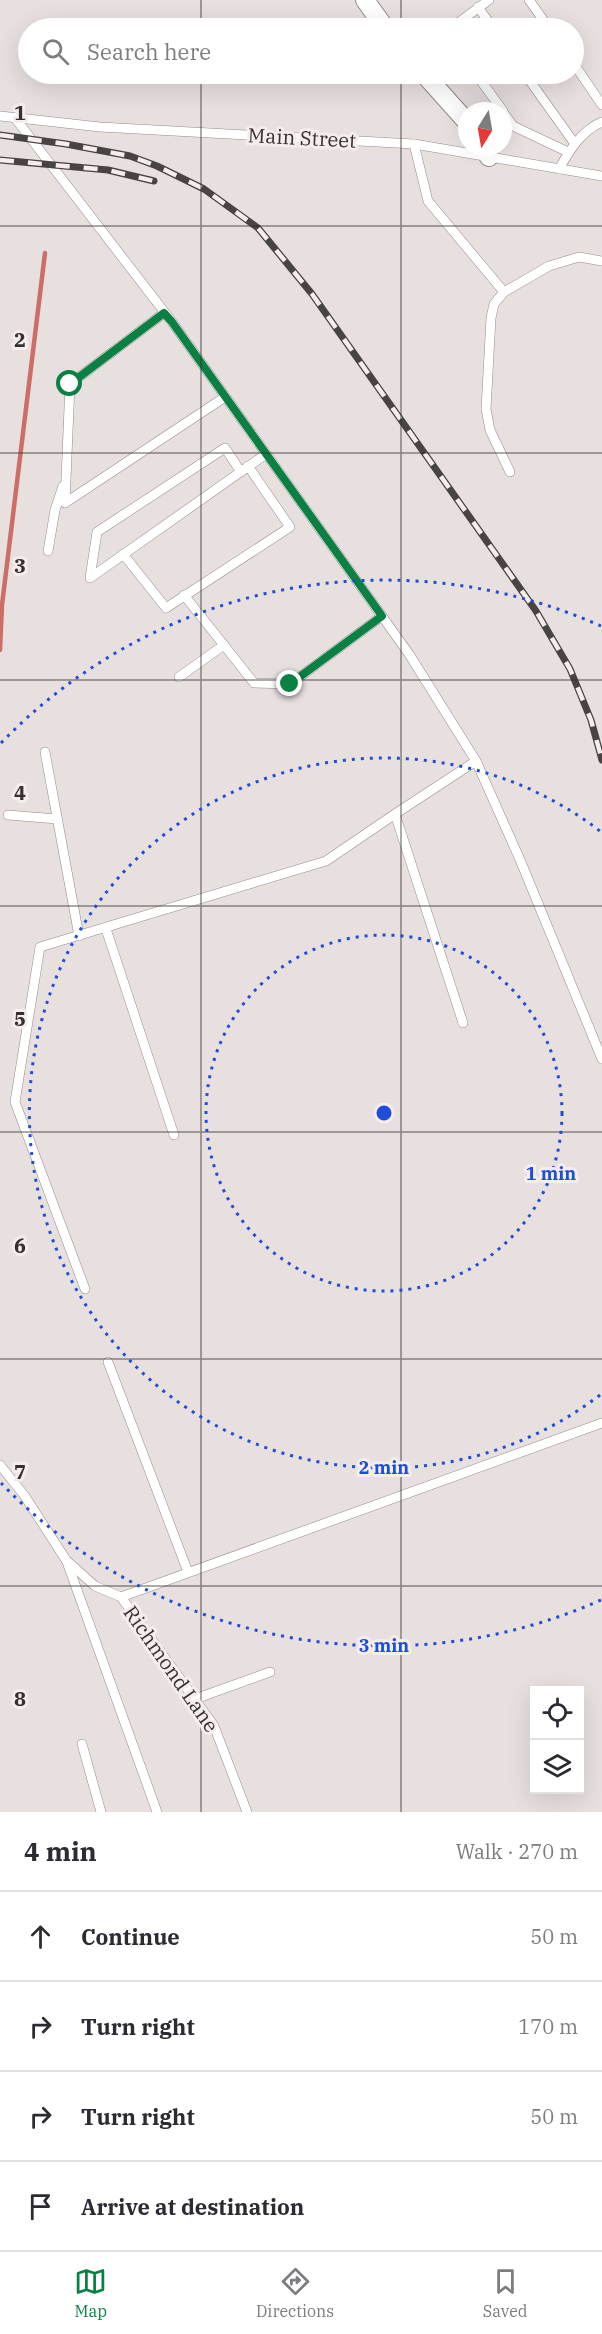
<!DOCTYPE html>
<meta charset="utf-8">
<style>
:root{--surface:#fff;--page:#f7f7f7;--text:#2b2b33;--muted:#7c7c81;--line:#e1e1e2;--accent:#0b8043}
body{margin:0;font-family:"IBM Plex Serif",serif;background:var(--page);color:var(--text)}
.controls{position:absolute;right:18px;bottom:18px;display:grid;overflow:hidden;border-radius:0px;box-shadow:0 6px 24px #0002}
.controls button{width:54px;height:54px;display:grid;place-items:center;padding:0;border:0;border-bottom:2px solid var(--line);background:var(--surface);color:var(--text);font:30px sans-serif}
.compass{position:absolute;left:458px;top:102px;width:54px;height:54px;border-radius:50%;background:var(--surface);box-shadow:0 6px 24px #0002;rotate:191deg}
.stop{position:absolute;width:18px;height:18px;margin:-14px;border:4px solid #0b8043;border-radius:50%;background:#fff}
.stop.end{background:#0b8043;border-color:#fff;box-shadow:0 2px 6px #0008}
.list{margin:0;padding:0;list-style:none}
h2{display:flex;justify-content:space-between;align-items:center;height:78px;margin:0;padding:0 24px;font-size:26px}
h2 small{font-size:20px;font-weight:400;color:var(--muted)}
.list li{display:grid;grid-template-columns:39px 1fr auto;gap:18px;align-items:center;box-sizing:border-box;height:90px;padding:0 24px;border-top:2px solid var(--line)}
.list b{display:block;font-size:22px;white-space:nowrap}
.list em{font-size:20px;font-style:normal;color:var(--muted)}
.icon{flex:none;width:33px;height:33px;fill:none;stroke:currentColor;stroke-width:2;stroke-linecap:round;stroke-linejoin:round}
.map{position:relative;flex:none;width:602px;height:1812px;overflow:hidden}
.search{position:absolute;background:var(--surface);box-shadow:0 6px 24px #0002;left:18px;right:18px;top:18px;height:66px;display:flex;align-items:center;gap:15px;box-sizing:border-box;padding:0 21px;border-radius:33px;color:var(--muted);font-size:22px}
.sheet{height:438px;background:var(--surface)}
nav{display:flex;justify-content:space-around;align-items:center;box-sizing:border-box;height:84px;border-top:2px solid var(--line);background:var(--surface);font-size:16px;color:var(--muted)}
nav a{display:grid;justify-items:center;gap:3px}
nav .on{color:var(--accent)}
.map>svg:first-child{display:block}
</style>
<div class="map">
<svg width="602" height="1812" viewBox="0 0 602 1812">
<rect width="100%" height="100%" fill="#e8dfdf"/>
<g fill="none" stroke-linecap="round" stroke-linejoin="round">
<!-- stream -->
<polyline stroke="#cd6d68" stroke-width="4.5" points="0,650 2,605 45,253"/>
<!-- service casing -->
<g stroke="#948c8b" stroke-width="10">
<g id="service">
<polyline points="529,0 549,28"/>
<polyline points="478,7 493,28"/>
<polyline points="451,28 489,0"/>
<polyline points="574,64 602,105"/>
<polyline points="476,74 503,111"/>
<polyline points="525,74 575,144"/>
<polyline points="503,112 513,126 568,152"/>
<polyline points="0,116 100,127 414,144 602,176"/>
<polyline points="15,118 172,322 409,654 476,761 521,862 602,1059"/>
<polyline points="414,144 428,201 504,292"/>
<path d="M559 169C569 151 582 130 602 122"/>
<polyline points="164,313 70,384 65,503 225,397"/>
<polyline points="241,472 225,448 97,532 90,578 266,454"/>
<polyline points="510,472 490,430 486,409 491,318 494,304 504,292 549,266 579,257 602,261"/>
<polyline points="48,551 55,510 63,486"/>
<polyline points="123,554 166,608 290,527 248,466"/>
<polyline points="184,595 254,683 290,684 382,616"/>
<polyline points="179,677 224,645"/>
<polyline points="45,752 79,936"/>
<polyline points="8,815 57,819"/>
<polyline points="106,929 174,1135"/>
<polyline points="463,1023 395,814 476,761"/>
<polyline points="85,1289 15,1102 40,947 326,861 395,814"/>
<polyline points="108,1362 188,1572"/>
<polyline points="0,1465 24,1495 66,1560 95,1586 121,1597 214,1726 247,1812"/>
<polyline points="67,1562 157,1812"/>
<polyline points="121,1597 602,1423"/>
<polyline points="195,1699 270,1672"/>
<polyline points="82,1744 101,1812"/>
</g>
</g>
<!-- minor casing -->
<g stroke="#948c8b" stroke-width="20">
<g id="minor">
<polyline points="365,0 385,28"/>
<polyline points="424,74 467,122"/>
<polyline points="483,147 489,157"/>
</g>
</g>
<!-- service -->
<use href="#service" stroke="#fff" stroke-width="9"/>
<!-- minor -->
<use href="#minor" stroke="#fff" stroke-width="18"/>
<!-- rail casing -->
<g stroke="#474443" stroke-width="7">
<g id="rail">
<polyline points="0,135 66,144 130,156 157,166 204,189 258,228 312,294 536,611 570,669 591,720 602,760"/>
<polyline points="0,160 108,170 154,181"/>
</g>
</g>
<!-- rail -->
<use href="#rail" stroke="#f5edec" stroke-width="4.5" stroke-dasharray="14" stroke-linecap="butt"/>
</g>
<g fill="none" stroke-linecap="round" stroke-linejoin="round">
<!-- route -->
<polyline stroke="#0b8043" stroke-width="8" points="70,384 164,313 172,322 382,616 290,684"/>
</g>
<!-- grid -->
<path fill="none" stroke="#343130" stroke-width="1.5" stroke-opacity="0.55" d="M201 0V28M401 0V28M201 74V1812M401 74V1812M0 226H602M0 453H602M0 680H602M0 906H602M0 1132H602M0 1359H602M0 1586H602"/>
<!-- distance rings -->
<g fill="none" stroke="#1d4ed8" stroke-width="3" stroke-dasharray="3 6">
<circle cx="384" cy="1113" r="178"/>
<path d="M600 1395A355 355 0 1 1 600 831"/>
<path d="M601 1600A533 533 0 0 1 1 1483M1 743A533 533 0 0 1 601 626"/>
</g>
<g text-anchor="middle" stroke-width="6" stroke-linejoin="round" paint-order="stroke">
<!-- street labels -->
<g font-size="20" fill="#343130" stroke="#f5edec">
<text transform="translate(302 138) rotate(3)" y="7">Main Street</text>
<text transform="translate(171 1669) rotate(55)" y="7">Richmond Lane</text>
</g>
</g>
<g font-size="20" text-anchor="middle" font-weight="bold" fill="#343130" stroke="#f5edec" stroke-width="6" stroke-linejoin="round" paint-order="stroke">
<text x="20" y="120">1</text>
<text x="20" y="347">2</text>
<text x="20" y="573">3</text>
<text x="20" y="800">4</text>
<text x="20" y="1026">5</text>
<text x="20" y="1253">6</text>
<text x="20" y="1479">7</text>
<text x="20" y="1706">8</text>
</g>
<circle cx="384" cy="1113" r="9" fill="#1d4ed8" stroke="#f5edec" stroke-width="3"/>
<g font-size="18" text-anchor="middle" font-weight="bold" fill="#1d4ed8" stroke="#f5edec" stroke-width="6" stroke-linejoin="round" paint-order="stroke">
<text x="551" y="1180">1 min</text>
<text x="384" y="1474">2 min</text>
<text x="384" y="1652">3 min</text>
</g>
</svg>
<div class="controls">
<button><svg class="icon" aria-label="locate" viewBox="0 0 24 24"><circle cx="12" cy="12" r="6"/><path d="M12 2v4M12 18v4M2 12h4M18 12h4"/></svg></button>
<button><svg class="icon" aria-label="layers" viewBox="0 0 24 24"><path d="M12 4l9 5-9 5-9-5zM3 14l9 5 9-5"/></svg></button>
</div>
<svg class="compass" viewBox="-18 -18 36 36"><path d="M0-13l5 13h-10z" fill="#e53935"/><path d="M0 13l5-13h-10z" fill="#7c7c81"/></svg>
<div class="stop" style="left:70px;top:384px"></div>
<div class="stop end" style="left:290px;top:684px"></div>
<div class="search"><svg class="icon" aria-label="search" viewBox="0 0 24 24"><circle cx="10" cy="10" r="6"/><path d="M15 15l6 6"/></svg>Search here</div>
</div>
<section class="sheet">
<h2>4 min<small>Walk · 270 m</small></h2>
<ul class="list">
<li><svg class="icon" aria-label="ahead" viewBox="0 0 24 24"><path d="M12 20V5M6 11l6-6 6 6"/></svg><div><b>Continue</b></div><em>50 m</em></li>
<li><svg class="icon" aria-label="right" viewBox="0 0 24 24"><path d="M7 20v-9h11M14 6l5 5-5 5"/></svg><div><b>Turn right</b></div><em>170 m</em></li>
<li><svg class="icon" aria-label="right" viewBox="0 0 24 24"><path d="M7 20v-9h11M14 6l5 5-5 5"/></svg><div><b>Turn right</b></div><em>50 m</em></li>
<li><svg class="icon" aria-label="arrive" viewBox="0 0 24 24"><path d="M6 21V4h12l-3 4 3 4H6"/></svg><div><b>Arrive at destination</b></div></li>
</ul>
</section>
<nav>
<a class="on"><svg class="icon" aria-label="map" viewBox="0 0 24 24"><path d="M3 6l6-2 6 2 6-2v14l-6 2-6-2-6 2zM9 4v14M15 6v14"/></svg>Map</a>
<a><svg class="icon" aria-label="directions" viewBox="0 0 24 24"><path d="M12 3l9 9-9 9-9-9zM9 14v-3h6M13 9l2 2-2 2"/></svg>Directions</a>
<a><svg class="icon" aria-label="saved" viewBox="0 0 24 24"><path d="M7 4h10v16l-5-4-5 4z"/></svg>Saved</a>
</nav>
